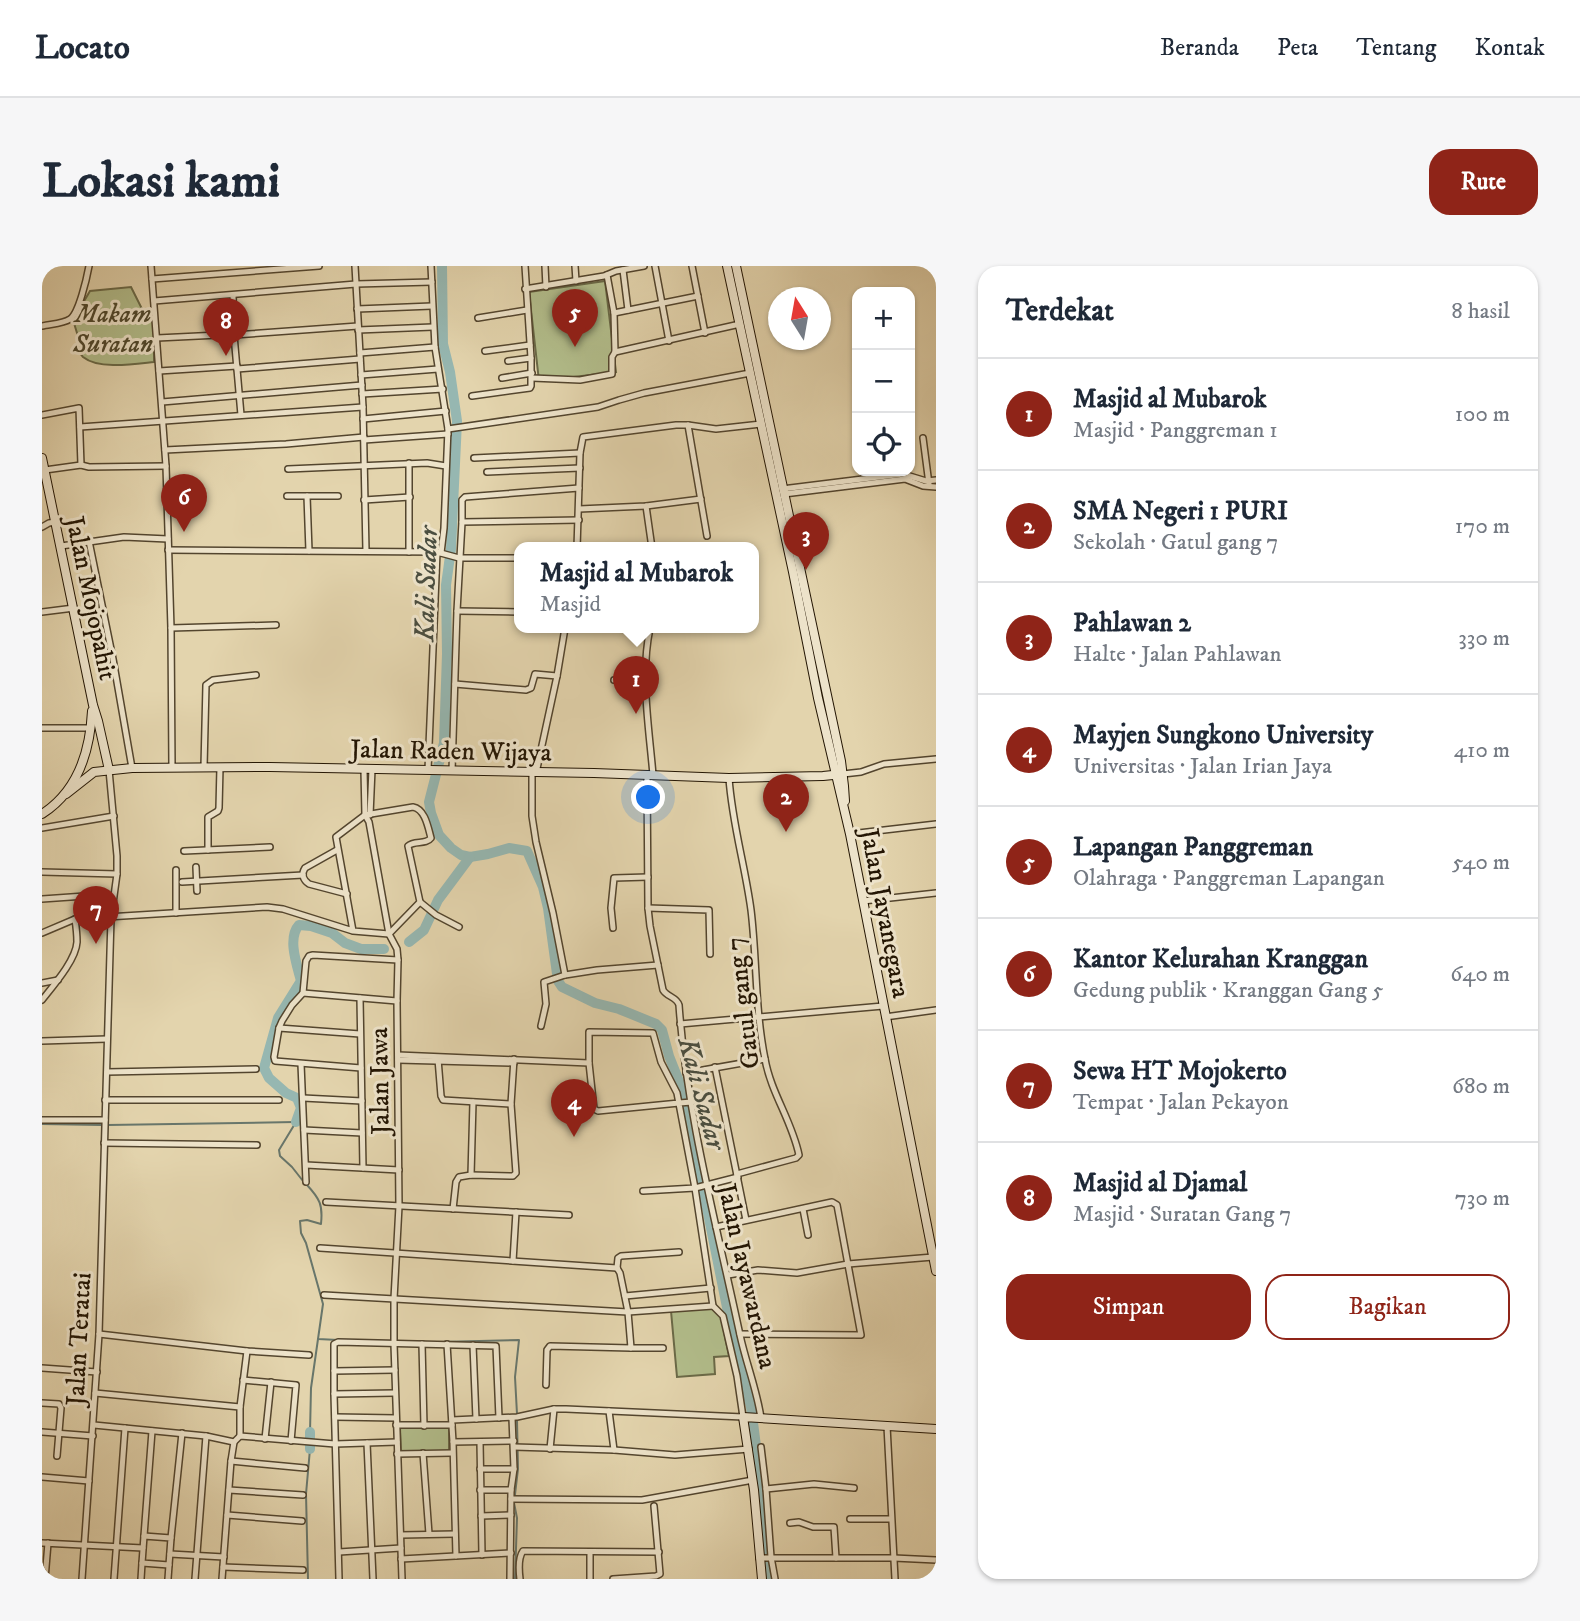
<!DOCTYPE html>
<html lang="id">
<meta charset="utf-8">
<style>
:root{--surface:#fff;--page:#f6f6f7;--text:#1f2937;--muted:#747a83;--line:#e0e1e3;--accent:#8f2418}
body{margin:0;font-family:"IM FELL DW Pica",serif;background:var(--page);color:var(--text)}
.controls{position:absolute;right:21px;top:21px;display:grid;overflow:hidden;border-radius:14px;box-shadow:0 2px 5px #0004}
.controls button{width:63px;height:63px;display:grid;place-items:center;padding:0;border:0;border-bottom:2px solid var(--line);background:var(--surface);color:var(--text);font:35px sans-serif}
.compass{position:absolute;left:726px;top:21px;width:63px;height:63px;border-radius:50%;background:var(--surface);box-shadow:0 2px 5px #0004;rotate:349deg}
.you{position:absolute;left:607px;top:532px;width:24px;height:24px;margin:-18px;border:5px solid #fff;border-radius:50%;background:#1a73e8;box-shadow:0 0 0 10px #1a73e833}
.badge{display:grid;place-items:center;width:46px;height:46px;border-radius:50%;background:var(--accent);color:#fff;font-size:23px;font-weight:700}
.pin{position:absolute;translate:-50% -58px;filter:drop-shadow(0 2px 4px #0008)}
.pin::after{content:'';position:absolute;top:37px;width:24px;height:21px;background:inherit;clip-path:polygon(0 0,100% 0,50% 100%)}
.popup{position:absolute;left:472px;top:276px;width:245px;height:91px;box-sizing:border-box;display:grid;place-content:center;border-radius:14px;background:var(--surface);filter:drop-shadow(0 2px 5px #0005);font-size:23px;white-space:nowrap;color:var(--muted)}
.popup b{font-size:26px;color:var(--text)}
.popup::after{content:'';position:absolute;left:50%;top:100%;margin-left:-14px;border:14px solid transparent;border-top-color:var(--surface)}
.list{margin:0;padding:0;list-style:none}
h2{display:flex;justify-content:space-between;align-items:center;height:91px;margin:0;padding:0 28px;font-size:30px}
h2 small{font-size:23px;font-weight:400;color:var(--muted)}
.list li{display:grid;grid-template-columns:46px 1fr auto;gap:21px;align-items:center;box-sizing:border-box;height:112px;padding:0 28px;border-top:2px solid var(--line)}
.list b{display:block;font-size:26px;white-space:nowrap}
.list p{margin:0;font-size:23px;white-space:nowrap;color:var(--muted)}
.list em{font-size:23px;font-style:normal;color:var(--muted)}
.actions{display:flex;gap:14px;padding:21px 28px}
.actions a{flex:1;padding:16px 0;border:2px solid var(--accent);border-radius:21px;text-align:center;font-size:24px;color:var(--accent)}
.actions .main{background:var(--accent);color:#fff}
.icon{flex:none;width:38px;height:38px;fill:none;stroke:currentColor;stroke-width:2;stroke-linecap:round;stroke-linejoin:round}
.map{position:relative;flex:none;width:894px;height:1313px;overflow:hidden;border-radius:21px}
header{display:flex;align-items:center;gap:42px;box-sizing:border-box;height:98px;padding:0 35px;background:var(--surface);border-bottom:2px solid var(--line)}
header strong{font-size:33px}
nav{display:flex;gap:38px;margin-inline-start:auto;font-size:24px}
.intro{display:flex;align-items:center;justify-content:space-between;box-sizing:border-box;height:168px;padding:0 42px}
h1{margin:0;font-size:49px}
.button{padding:18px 32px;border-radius:21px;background:var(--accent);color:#fff;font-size:24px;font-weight:700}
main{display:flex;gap:42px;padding:0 42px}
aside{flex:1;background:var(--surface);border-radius:21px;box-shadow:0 2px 5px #0004}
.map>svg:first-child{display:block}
</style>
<header>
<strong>Locato</strong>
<nav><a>Beranda</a><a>Peta</a><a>Tentang</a><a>Kontak</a></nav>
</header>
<div class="intro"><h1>Lokasi kami</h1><a class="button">Rute</a></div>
<main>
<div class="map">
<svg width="894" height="1313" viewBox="0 0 894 1313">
<rect width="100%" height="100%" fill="#e3d4ad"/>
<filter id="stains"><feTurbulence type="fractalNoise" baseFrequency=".00286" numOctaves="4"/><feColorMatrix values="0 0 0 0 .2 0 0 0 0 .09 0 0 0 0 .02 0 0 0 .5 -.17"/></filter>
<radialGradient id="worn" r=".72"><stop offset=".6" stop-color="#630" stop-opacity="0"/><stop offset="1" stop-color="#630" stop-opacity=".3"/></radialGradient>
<!-- green -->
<g fill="#b2bd8b" stroke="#6a6947" stroke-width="2">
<polygon points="563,15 574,106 497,115 487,26"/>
<path d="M89 21 101 45 112 44V96C93 98 57 104 41 91 39 89 36 84 35 81L39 80 31 54 48 25Z"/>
<polygon points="670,1042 679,1051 687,1090 672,1091 673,1108 635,1111 629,1045"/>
<polygon points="407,1161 407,1186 359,1187 358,1162"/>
</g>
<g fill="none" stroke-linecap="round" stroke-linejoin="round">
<!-- stream -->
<g stroke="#68766b" stroke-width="2">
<polyline points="254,856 237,884 238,890 250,901 261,915"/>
<polyline points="0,858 60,859"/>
<polyline points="66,859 253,856"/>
<path d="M265 919C278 933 281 939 279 958L265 954 258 955 259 967 264 977 281 1038 276 1073 296 1074"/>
<polyline points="396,1076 477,1074 473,1111 475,1148"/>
<polyline points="268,1166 269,1122 276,1073"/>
<polyline points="266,1313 264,1228 268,1183"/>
<polyline points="473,1313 475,1252 472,1237 476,1203 475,1154"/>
</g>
<!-- river -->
<g stroke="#96b7b1" stroke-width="10">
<polyline points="400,0 401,78 408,106 415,155 409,283 404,319 405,388 402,477 387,536 389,547 397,569 409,582 419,589 428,591 446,588 467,582 485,585 501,621 506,642 516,715 520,721 553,737 577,743 614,758 620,764 627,790 642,828 693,1081 709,1141 716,1196 723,1280 728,1313"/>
<polyline points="367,676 382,664 396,634 428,591"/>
<path d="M254 856 259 842 255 832 244 827 227 812 222 802 236 752 259 715C255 699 245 672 257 659L269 660 290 667 303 677 319 683H342"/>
<polyline points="268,1166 268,1183"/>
</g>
<!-- street casing -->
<g stroke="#53452e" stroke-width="8">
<g id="street">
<polyline points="109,0 124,200 129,362 130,501"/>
<polyline points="313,0 321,141 324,285"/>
<polyline points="389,0 393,81 406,163 402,262 399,287"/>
<polyline points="503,0 504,21"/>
<polyline points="533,0 534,15"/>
<polyline points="613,0 627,75"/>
<polyline points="650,0 663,67"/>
<polyline points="581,4 586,44"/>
<polyline points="110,13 277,0"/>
<polyline points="483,23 562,10 574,5 602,0"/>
<polyline points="191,29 192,69 199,149"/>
<polyline points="112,35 314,18 390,16"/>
<polyline points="315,43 390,40"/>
<polyline points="572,47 656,30"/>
<polyline points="436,52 485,44"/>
<path d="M0 60C8 58 21 58 28 53 37 47 45 11 47 0"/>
<polyline points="316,64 391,61"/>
<polyline points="192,69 316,60"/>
<polyline points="115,72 177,69"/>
<polyline points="443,85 488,79"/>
<polyline points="573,86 698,58"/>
<polyline points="318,87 393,81"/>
<polyline points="466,95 489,92"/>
<polyline points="195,103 318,93"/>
<polyline points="117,105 195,100"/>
<polyline points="319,109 396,103"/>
<polyline points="460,112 490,107"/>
<polyline points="490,112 538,114 570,108 570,91 573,86 572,47 565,9"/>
<polyline points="320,128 401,123"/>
<polyline points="430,130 488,122 489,120 489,92 483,0"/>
<polyline points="120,136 320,119"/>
<polyline points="0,149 37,142 39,199"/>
<polyline points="321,153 404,145"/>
<polyline points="646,159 665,270"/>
<polyline points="38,161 321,141"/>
<polyline points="406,163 556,141 577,134 602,127 708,107"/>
<polyline points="881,172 887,218"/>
<polyline points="322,174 406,168"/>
<polyline points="123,184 244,178 322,171"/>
<polyline points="432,192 538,187"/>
<polyline points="246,203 385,197 404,200"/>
<polyline points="3,204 39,199 47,201 124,200"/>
<polyline points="445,206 538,202"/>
<polyline points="740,223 861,208 884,215 894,214"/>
<polyline points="742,228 863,213 881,220 894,221"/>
<polyline points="245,230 296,230"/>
<polyline points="265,230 267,285"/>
<polyline points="322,234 368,231"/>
<polyline points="604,240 610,282"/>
<polyline points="537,243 604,240 659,233"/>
<polyline points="420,256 537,254"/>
<polyline points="0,261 7,257 13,256"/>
<polyline points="47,275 71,393 90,502"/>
<polyline points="19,280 82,271 126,273"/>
<polyline points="535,282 538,187 541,171 634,159 646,159 674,163 719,158"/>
<polyline points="598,282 609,279"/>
<polyline points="126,284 395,286 417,292 477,292"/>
<polyline points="367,286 367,197"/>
<polyline points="415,345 477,346"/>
<polyline points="0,346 32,342"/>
<polyline points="129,362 234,359"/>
<path d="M608 362C598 410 607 461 611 509"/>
<polyline points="572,414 604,415"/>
<polyline points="413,418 484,424 489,422 493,408 515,410"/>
<polyline points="0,462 49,462"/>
<polyline points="162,501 164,419 171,414 214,409"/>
<polyline points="322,504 323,549 327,556 347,668 355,683 356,694 355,735 357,940 352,1033 352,1078 360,1313"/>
<polyline points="386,504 395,286"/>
<polyline points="410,505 415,345 420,256 420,234 423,231 537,222"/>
<polyline points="490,507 490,550 494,576 511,647 523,709 502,716 504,738 499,760"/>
<polyline points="494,507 515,410 523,362"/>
<polyline points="801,508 819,506 842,498 894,493"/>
<path d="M605 509 606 642 608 660 621 724C625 731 635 731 637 739 645 851 675 960 698 1069 704 1097 715 1124 719 1152"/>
<path d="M687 512C690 557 703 599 709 644 715 693 713 744 723 793 729 827 750 855 757 889L754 892 695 908"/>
<polyline points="328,549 330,503"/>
<polyline points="0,562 72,550"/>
<polyline points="808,568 894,558"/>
<polyline points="166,584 166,551 176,545 177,542 178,501"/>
<path d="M295 584 263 602C259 608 261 614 267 618L305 628"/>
<polyline points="142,585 228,581"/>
<polyline points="154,601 155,625"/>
<polyline points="134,604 134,647"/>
<polyline points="0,606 75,608"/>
<polyline points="140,616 261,609"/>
<polyline points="0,633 43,630"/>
<polyline points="821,635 894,627"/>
<polyline points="378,636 394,649 417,661"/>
<polyline points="606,642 667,644 668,688"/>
<polyline points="571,662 569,642 572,612 606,611"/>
<path d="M0 667 33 653 225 641 241 643 311 665 347 668 378 636 366 580C372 574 384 579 389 572 386 561 383 543 371 541L323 549 294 571 311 665"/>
<polyline points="523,709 555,704 616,699"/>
<polyline points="0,717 16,714"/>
<polyline points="261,727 355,735"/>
<polyline points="318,732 321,902"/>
<path d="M0 734C11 720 34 694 35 676 35 668 34 660 33 653"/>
<polyline points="843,751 894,744"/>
<polyline points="638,758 841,740"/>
<polyline points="237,762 318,768"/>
<polyline points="0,775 65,773"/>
<polyline points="356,789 547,797"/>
<polyline points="396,793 399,830 401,834 469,838"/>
<polyline points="356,794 472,797"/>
<polyline points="259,798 264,916"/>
<polyline points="673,801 704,954"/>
<polyline points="319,802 233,795 232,791 237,762 240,755 250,739 261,727 264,695 267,690 271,689 356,694"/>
<polyline points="65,806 214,803"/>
<polyline points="644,807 723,793"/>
<polyline points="261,832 320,835"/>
<polyline points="63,834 237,834"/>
<polyline points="0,854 63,854"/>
<polyline points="262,864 320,867"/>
<polyline points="62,877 215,879"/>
<polyline points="264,899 357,904"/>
<polyline points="429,909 431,836"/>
<polyline points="601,925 653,922 635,827 619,796 611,767 547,766 547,797 552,843 556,845 637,837 650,836"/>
<polyline points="284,936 527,949"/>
<polyline points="411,943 414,916 417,911 429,909 471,910 474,907 469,838 472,793"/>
<polyline points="761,943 766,969"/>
<polyline points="674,961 790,936 795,939 819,1069 698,1068"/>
<polyline points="278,982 575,1002"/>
<polyline points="471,995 474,946"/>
<polyline points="575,1002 576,992 579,990 637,986"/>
<polyline points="686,1009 716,1004 755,1007 806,998 891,991"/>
<polyline points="282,1029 586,1046 671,1040"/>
<polyline points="583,1030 669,1022"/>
<polyline points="57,1068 205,1085 267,1089"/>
<polyline points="380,1078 382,1160"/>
<polyline points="405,1078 411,1176 414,1290"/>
<polyline points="431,1079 434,1153"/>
<polyline points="589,1082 621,1082"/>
<polyline points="0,1102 55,1106"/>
<polyline points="292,1105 353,1104"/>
<polyline points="201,1114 254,1119 249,1175"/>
<polyline points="504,1119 505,1084 508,1080 589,1082 586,1046 578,1007 575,1002"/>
<polyline points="53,1127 198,1141"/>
<polyline points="292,1128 353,1127"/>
<polyline points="0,1137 17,1138 19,1142 15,1190"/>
<polyline points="567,1145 572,1184"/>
<polyline points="293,1151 354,1152"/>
<polyline points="410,1154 475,1151 512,1143 524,1143 701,1151 695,1110 681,1050 671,1040 653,922 696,911"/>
<polyline points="52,1159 164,1170 192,1176 198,1170 293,1178 355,1176"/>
<polyline points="354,1159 410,1159"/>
<polyline points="845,1160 853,1313"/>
<polyline points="0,1166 51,1170"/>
<polyline points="198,1170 198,1141 205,1085"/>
<polyline points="223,1173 229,1116"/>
<polyline points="411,1176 472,1175"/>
<polyline points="438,1176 440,1289"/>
<polyline points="325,1177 331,1313"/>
<polyline points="472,1181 572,1184 633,1189 707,1183"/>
<polyline points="719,1181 724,1223 729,1291 733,1313"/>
<polyline points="508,1183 512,1143"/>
<polyline points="381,1187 387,1268"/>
<polyline points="355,1188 410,1187"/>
<polyline points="189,1195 263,1202"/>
<polyline points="438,1203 472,1203"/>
<polyline points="0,1211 47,1215"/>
<polyline points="724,1223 772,1218 812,1222"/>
<polyline points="187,1224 261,1229"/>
<polyline points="438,1224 469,1224"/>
<polyline points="469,1233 600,1234 711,1214"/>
<polyline points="185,1249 260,1255"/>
<polyline points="439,1250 469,1249"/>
<polyline points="808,1253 849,1253"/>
<polyline points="748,1257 757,1256 771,1261 792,1261 794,1292"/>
<polyline points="359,1269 413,1268"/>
<polygon points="102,1270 129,1272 127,1299 100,1297"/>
<polyline points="102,1270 110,1165"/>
<polyline points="129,1272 140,1167"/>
<polyline points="0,1277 101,1282"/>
<polyline points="297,1286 359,1282"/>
<polyline points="128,1288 182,1291"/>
<polyline points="717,1292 852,1292 894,1294"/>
<polyline points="359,1293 469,1287"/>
<polyline points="181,1301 261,1304"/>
<polyline points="3,1313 6,1277"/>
<polyline points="40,1313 57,1068 69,652 75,608 75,590 67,504"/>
<polyline points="72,1313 83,1162"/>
<polyline points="99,1313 100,1297"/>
<polyline points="126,1313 127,1299"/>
<polyline points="153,1313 164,1170"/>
<polyline points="180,1313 189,1195 192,1176"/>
<polyline points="297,1313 292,1128 292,1078 296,1076 454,1080 457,1152"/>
<polyline points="468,1313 469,1224 472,1203 470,1152"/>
<path d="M478 1313C477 1305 476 1292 481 1285L617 1286"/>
<polyline points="548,1313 548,1286"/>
<polyline points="571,1313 614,1310 618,1308 612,1240"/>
</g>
</g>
<!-- secondary casing -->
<g stroke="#231503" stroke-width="10">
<g id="secondary">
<polyline points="685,0 751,306 776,432 808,568 894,1005"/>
<polyline points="694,0 799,495 802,520 803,535"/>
<polyline points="0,192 51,439 56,455 67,504"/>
<polyline points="24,528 52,506 90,502 228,501 552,507 687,512 781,510 801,508"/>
<path d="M0 548C36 525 48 486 50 445"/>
<polyline points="720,1313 712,1224 701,1151 894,1163"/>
</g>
</g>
<!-- street -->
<use href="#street" stroke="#ede3ca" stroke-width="5"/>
<!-- secondary -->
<use href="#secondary" stroke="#ede3ca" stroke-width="8"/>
</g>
<g text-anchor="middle" stroke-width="6" stroke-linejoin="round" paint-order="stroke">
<!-- park labels -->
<g font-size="26" font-style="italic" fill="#4e472c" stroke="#ede3ca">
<text x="71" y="56">Makam<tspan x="71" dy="30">Suratan</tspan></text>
</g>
<!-- street labels -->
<g font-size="26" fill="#231503" stroke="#ede3ca">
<text transform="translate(50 332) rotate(78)" y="9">Jalan Mojopahit</text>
<text transform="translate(409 484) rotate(1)" y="9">Jalan Raden Wijaya</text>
<text transform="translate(844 647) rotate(79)" y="9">Jalan Jayanegara</text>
<text transform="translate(700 737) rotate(-97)" y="9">Gatul gang 7</text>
<text transform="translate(337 815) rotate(-91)" y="9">Jalan Jawa</text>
<text transform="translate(706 1010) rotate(77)" y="9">Jalan Jayawardana</text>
<text transform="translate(36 1073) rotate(-87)" y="9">Jalan Teratai</text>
</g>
<!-- water labels -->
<g font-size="28" font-style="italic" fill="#4b4e40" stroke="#ede3ca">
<text transform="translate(383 318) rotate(-88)" y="10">Kali Sadar</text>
<text transform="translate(661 827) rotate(75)" y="10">Kali Sadar</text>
</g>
</g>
<rect width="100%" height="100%" filter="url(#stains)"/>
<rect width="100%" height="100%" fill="url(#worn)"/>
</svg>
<div class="controls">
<button>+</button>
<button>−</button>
<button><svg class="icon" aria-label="locate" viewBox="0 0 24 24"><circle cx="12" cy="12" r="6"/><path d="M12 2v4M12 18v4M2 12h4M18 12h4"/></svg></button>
</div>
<svg class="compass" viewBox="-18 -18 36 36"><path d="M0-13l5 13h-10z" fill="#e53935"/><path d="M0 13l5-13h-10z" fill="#747a83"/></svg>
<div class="you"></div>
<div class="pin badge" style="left:594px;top:448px">1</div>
<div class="popup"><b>Masjid al Mubarok</b>Masjid</div>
<div class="pin badge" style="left:744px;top:566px">2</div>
<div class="pin badge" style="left:764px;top:304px">3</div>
<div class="pin badge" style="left:532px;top:871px">4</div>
<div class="pin badge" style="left:533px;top:81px">5</div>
<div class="pin badge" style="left:142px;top:266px">6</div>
<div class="pin badge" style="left:54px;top:678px">7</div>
<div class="pin badge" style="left:184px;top:90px">8</div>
</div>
<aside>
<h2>Terdekat<small>8 hasil</small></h2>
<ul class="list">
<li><span class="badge">1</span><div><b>Masjid al Mubarok</b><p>Masjid · Panggreman 1</p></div><em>100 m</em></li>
<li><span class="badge">2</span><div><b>SMA Negeri 1 PURI</b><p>Sekolah · Gatul gang 7</p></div><em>170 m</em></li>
<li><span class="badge">3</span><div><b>Pahlawan 2</b><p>Halte · Jalan Pahlawan</p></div><em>330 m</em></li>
<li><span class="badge">4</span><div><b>Mayjen Sungkono University</b><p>Universitas · Jalan Irian Jaya</p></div><em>410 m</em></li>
<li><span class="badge">5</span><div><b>Lapangan Panggreman</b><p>Olahraga · Panggreman Lapangan</p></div><em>540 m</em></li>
<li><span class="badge">6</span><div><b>Kantor Kelurahan Kranggan</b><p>Gedung publik · Kranggan Gang 5</p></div><em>640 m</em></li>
<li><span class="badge">7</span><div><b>Sewa HT Mojokerto</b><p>Tempat · Jalan Pekayon</p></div><em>680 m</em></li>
<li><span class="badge">8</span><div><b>Masjid al Djamal</b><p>Masjid · Suratan Gang 7</p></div><em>730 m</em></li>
</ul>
<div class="actions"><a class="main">Simpan</a><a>Bagikan</a></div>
</aside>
</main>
